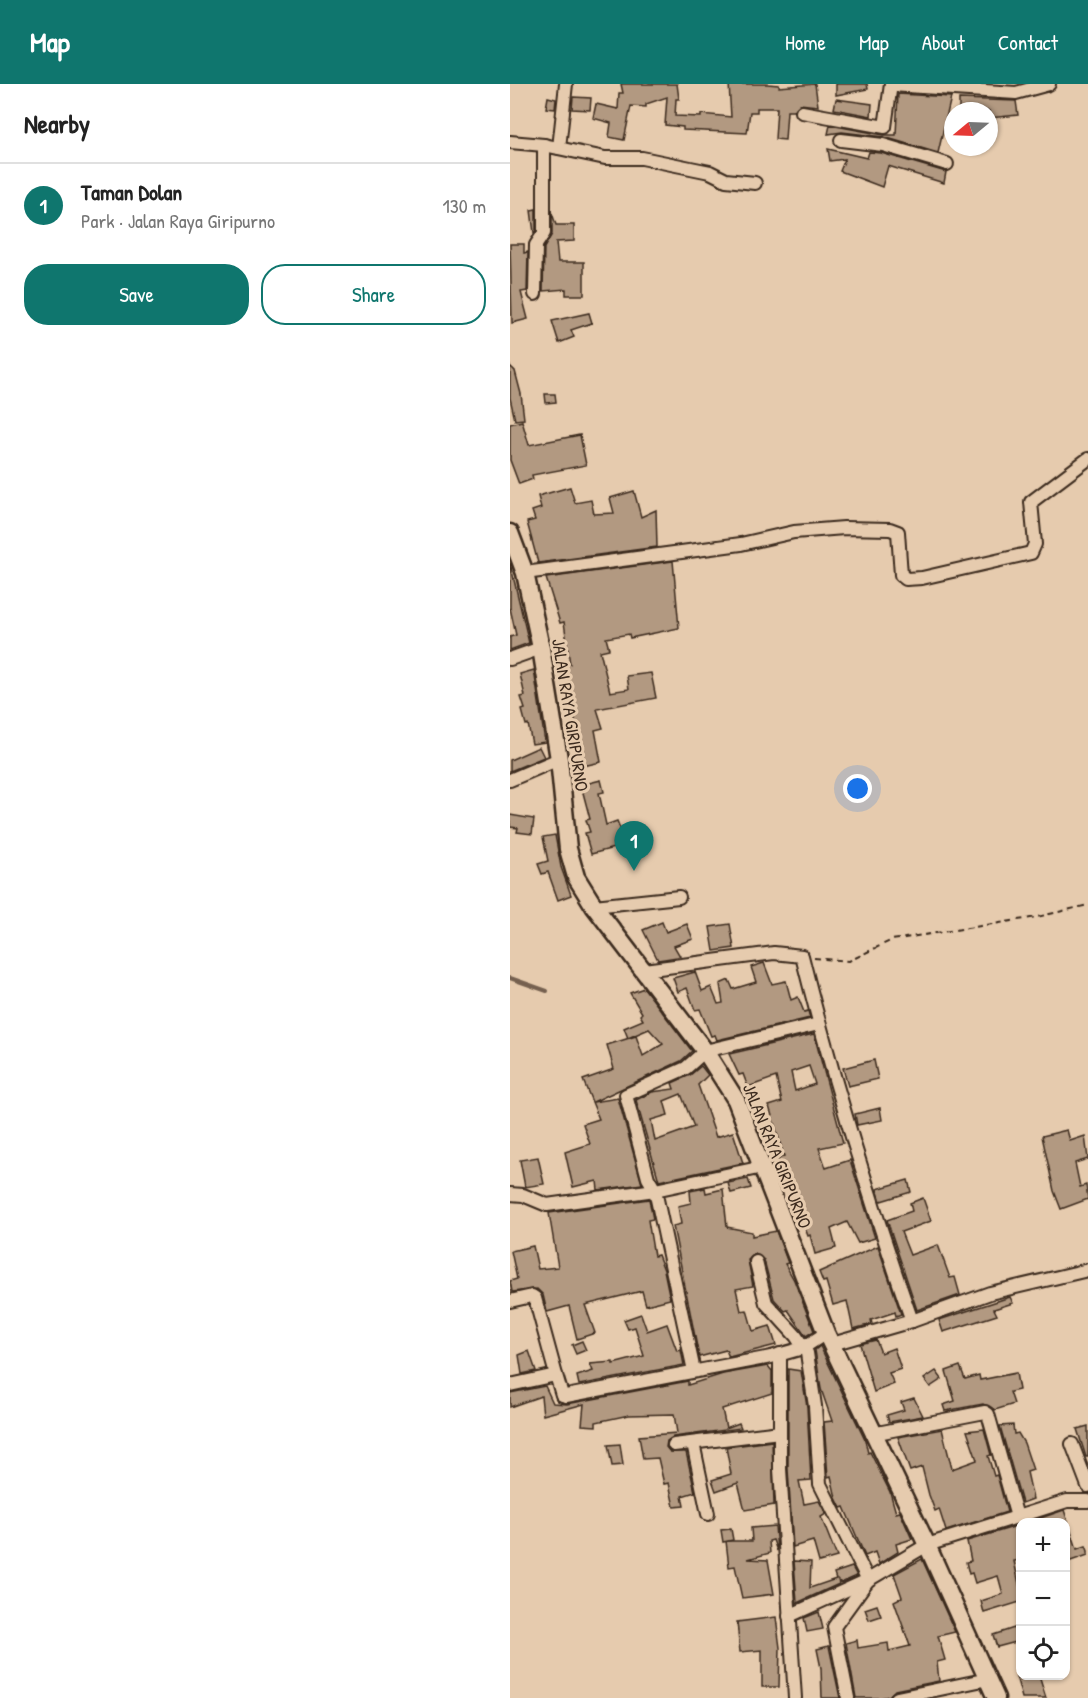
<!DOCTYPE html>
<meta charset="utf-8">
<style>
:root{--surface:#fff;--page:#f2f2f2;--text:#222;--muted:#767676;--line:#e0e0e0;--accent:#0f766e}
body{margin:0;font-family:"Patrick Hand",sans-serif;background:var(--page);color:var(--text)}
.controls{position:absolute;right:18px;bottom:18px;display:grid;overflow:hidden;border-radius:12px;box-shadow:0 2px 4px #0004}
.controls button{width:54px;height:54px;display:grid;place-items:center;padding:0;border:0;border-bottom:2px solid var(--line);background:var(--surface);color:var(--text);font:30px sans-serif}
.compass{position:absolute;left:434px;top:18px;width:54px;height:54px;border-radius:50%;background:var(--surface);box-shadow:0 2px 4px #0004;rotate:251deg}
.you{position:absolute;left:348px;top:705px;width:21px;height:21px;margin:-15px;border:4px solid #fff;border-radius:50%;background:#1a73e8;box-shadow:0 0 0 9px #1a73e833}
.badge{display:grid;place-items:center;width:39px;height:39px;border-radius:50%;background:var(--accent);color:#fff;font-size:20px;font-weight:700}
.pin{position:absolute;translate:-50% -50px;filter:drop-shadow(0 2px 3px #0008)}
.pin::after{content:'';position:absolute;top:32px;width:21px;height:18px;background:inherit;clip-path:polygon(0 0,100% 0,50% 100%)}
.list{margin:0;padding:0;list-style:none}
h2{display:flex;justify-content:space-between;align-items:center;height:78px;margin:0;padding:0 24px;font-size:26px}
h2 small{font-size:20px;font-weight:400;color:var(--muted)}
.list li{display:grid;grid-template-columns:39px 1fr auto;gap:18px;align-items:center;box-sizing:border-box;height:84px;padding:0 24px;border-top:2px solid var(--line)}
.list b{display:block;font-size:22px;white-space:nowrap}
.list p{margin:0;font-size:20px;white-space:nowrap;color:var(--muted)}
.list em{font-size:20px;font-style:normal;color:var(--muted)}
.actions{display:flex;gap:12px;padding:18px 24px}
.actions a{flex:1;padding:14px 0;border:2px solid var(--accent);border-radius:24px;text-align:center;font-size:21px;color:var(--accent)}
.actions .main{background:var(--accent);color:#fff}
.icon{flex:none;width:33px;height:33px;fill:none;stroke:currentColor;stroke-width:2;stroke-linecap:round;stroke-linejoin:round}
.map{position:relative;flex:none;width:578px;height:1614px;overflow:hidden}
header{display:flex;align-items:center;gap:36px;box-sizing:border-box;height:84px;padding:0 30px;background:var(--accent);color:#fff}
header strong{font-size:28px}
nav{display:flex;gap:33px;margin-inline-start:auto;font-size:21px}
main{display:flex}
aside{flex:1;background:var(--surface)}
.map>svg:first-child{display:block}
</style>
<header>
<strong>Map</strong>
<nav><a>Home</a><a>Map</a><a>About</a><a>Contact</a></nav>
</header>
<main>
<aside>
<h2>Nearby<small></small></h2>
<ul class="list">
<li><span class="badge">1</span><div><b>Taman Dolan</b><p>Park · Jalan Raya Giripurno</p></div><em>130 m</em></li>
</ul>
<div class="actions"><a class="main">Save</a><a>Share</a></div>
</aside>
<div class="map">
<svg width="578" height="1614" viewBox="0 0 578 1614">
<rect width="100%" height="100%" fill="#e6cbae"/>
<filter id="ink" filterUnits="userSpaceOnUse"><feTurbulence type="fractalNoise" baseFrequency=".0167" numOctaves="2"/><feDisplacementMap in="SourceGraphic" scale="12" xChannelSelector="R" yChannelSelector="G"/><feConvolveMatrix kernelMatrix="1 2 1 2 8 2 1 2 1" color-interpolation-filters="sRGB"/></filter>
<g filter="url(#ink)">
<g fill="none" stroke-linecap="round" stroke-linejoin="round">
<!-- stream -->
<polyline stroke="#75614f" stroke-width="4" points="0,894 37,907"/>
</g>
<!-- building -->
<g fill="#b29981" stroke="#3b2a1e" stroke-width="1.5" fill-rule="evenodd">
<polygon points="111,0 167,0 169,15 166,15 165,32 191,33 191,30 221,33 219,0 257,0 269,1 269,3 305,0 308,22 290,20 284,27 277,27 275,56 265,55 267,24 247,24 247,28 240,28 237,49 173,46 173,43 155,41 157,13 136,20 136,23 121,22 114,56 99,53 101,39 83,34 86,20 108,25 109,9 113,9"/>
<polygon points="326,0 357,0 358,5 326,11"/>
<polygon points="388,10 441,13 428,69 374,53 332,48 318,50 320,41 374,51 386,51"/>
<polygon points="38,13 46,15 45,25 36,24"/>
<polygon points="63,13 81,14 80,26 62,25"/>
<polygon points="326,15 362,20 361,32 324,25"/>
<polygon points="449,15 506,17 508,31 479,34 479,27 449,25"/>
<polygon points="318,65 357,74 359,68 371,69 436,88 434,99 378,82 372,103 330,87 335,75 320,77"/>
<polygon points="26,125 26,147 24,149 21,126"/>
<polygon points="42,129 46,141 64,141 64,157 46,158 48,178 74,178 74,211 56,211 56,205 33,207 34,164 42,150"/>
<polygon points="0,160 14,160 14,169 18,168 17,207 11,208 18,235 2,239"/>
<polygon points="79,229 82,239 61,246 64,253 49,259 42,237"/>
<polygon points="0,282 5,287 11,310 14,335 5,336 0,314"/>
<polygon points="35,310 45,310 46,318 36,319"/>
<polygon points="12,337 19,361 70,351 76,381 22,391 23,395 9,400 0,376 0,340"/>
<polygon points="60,403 65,419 81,416 84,430 104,429 100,414 124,407 131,433 146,426 147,463 28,479 17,438 25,436 22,427 31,424 28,412"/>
<polygon points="163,477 169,544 120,554 119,550 96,554 99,565 90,567 100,608 119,605 117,592 141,589 146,614 87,625 93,644 85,646 91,678 73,682 67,656 71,654 62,626 65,625 56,581 60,580 54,538 50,539 36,494"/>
<polygon points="0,479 19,559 0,566 0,553 6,551 0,524"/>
<polygon points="24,586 35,658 22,660 18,640 16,641 12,626 15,625 11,613 15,612 10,590"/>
<polygon points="29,663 34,673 0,687 0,676"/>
<polygon points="91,696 94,708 89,709 96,741 107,737 114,754 103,759 104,764 81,770 75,749 80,748 76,736 80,735 71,701"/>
<polygon points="0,731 24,735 22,750 7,748 8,744 0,743"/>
<polygon points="45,751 51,783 61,811 48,816 38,788 32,790 28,780 38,777 33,753"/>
<polygon points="152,838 156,848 177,840 183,855 164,862 170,872 167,873 148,876 133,846"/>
<polygon points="220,840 224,864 204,867 200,843"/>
<polygon points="254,879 262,900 276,897 281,916 288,913 294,928 298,927 300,934 207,956 205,951 201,952 190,925 185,926 177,904 168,908 163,894 185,888 192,907 201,903 208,920 213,919 210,900 219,896 223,905 246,898 241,883"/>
<polygon points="134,904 182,967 171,977 83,1018 108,1014 132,1100 88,1106 87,1097 63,1103 55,1068 80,1060 73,1040 89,1035 73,996 104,985 97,961 126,952 133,972 153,960 139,945 118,954 114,944 133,936 130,931 132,929 120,909"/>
<path d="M304 950 333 1059 309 1064 316 1084 340 1076 365 1154 348 1159 337 1138 321 1145 326 1164 305 1170 300 1151 298 1152 280 1103 276 1105 269 1089 273 1087 268 1075 274 1072 259 1022 272 1018 266 993 238 1003 233 990 229 991 219 970ZM299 982 305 1000 285 1007 281 988Z"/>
<polygon points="364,976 368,995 338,1002 333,984"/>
<path d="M191 982 198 991 188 1001 206 1053 223 1048 233 1079 149 1097 126 1016 142 1008 164 1005 162 999 180 991ZM171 1010 184 1043 145 1057 141 1036 158 1031 154 1017Z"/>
<polygon points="370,1024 372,1036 347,1041 345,1030"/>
<polygon points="557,1046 560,1057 575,1052 578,1075 565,1079 570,1103 576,1101 578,1115 551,1125 544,1107 532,1052"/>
<polygon points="28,1073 34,1100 15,1103 10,1076"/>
<polygon points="238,1095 241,1104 221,1109 218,1099"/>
<polygon points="398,1096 401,1108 371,1117 367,1105"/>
<polygon points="195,1104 196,1109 213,1105 217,1143 242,1148 242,1152 266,1147 278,1179 275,1180 284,1196 304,1247 296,1252 278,1226 275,1227 264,1215 254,1176 245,1170 238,1176 243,1202 226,1205 231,1227 237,1226 243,1247 260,1242 266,1261 219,1273 216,1266 189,1273 163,1142 171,1140 168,1122 181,1119 180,1107"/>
<polygon points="413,1114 421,1137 391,1148 400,1171 428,1161 440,1194 445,1193 450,1211 407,1226 377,1136 402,1127 400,1119"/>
<polygon points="139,1115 143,1135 138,1136 144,1172 148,1171 154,1186 160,1215 136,1221 132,1207 75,1221 85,1249 67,1255 59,1222 37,1228 33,1211 27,1205 2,1208 0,1197 7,1195 1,1167 23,1162 28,1185 48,1183 39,1129"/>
<polygon points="368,1162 391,1230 386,1232 385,1228 361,1236 362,1240 343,1245 337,1217 323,1221 316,1197 313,1198 309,1188"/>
<polygon points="500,1213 503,1219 484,1225 487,1231 433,1248 429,1236"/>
<polygon points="131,1230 137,1247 157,1240 167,1267 171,1266 174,1281 69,1301 67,1292 83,1287 80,1280 103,1278 103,1280 134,1272 125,1243 118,1245 114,1236"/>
<polygon points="366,1256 371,1269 384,1264 391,1285 379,1289 384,1300 364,1308 350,1260"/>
<polygon points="72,1257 76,1266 66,1270 62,1261"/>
<polygon points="310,1262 355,1356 358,1369 360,1368 380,1408 386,1429 390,1428 402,1455 386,1460 388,1468 369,1480 365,1468 355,1472 334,1423 331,1424 326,1414 321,1392 318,1393 314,1338 322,1337 311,1305 305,1266"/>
<polygon points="19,1267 26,1287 12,1290 9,1271"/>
<polygon points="258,1282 262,1287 262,1309 212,1325 216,1344 229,1339 231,1344 163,1353 157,1357 156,1363 160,1368 176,1368 185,1408 172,1412 174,1422 164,1423 159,1399 154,1400 148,1374 133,1375 129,1352 167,1349 164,1330 119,1331 86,1338 86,1342 72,1341 74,1320 33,1331 31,1312 0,1323 0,1309 35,1302 43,1319 57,1320 178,1297 178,1301 213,1290"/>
<polygon points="450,1282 455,1295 469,1291 470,1296 506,1289 509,1306 500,1308 504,1320 485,1326 473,1320 435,1327 433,1321 445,1317 436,1287"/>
<polygon points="278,1285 291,1287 297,1323 301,1396 289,1397 294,1420 309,1417 316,1430 311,1433 327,1473 309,1478 303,1457 283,1463 278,1385"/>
<polygon points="426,1287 432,1295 420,1303 414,1295"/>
<polygon points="404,1314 413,1332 379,1338 377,1331 394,1326 391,1318"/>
<polygon points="503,1341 504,1350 508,1349 514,1359 523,1386 517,1388 523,1415 512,1419 490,1342"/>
<polygon points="578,1342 578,1373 576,1373 567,1345"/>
<polygon points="432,1345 442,1385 467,1376 457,1347 474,1345 481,1371 478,1372 484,1392 487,1391 497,1428 436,1447 429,1425 425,1427 419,1411 412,1383 400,1387 388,1353"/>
<polygon points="262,1357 264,1421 235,1426 228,1399 206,1407 202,1396 221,1390 216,1363"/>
<polygon points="110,1360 113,1381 102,1382 98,1361"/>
<polygon points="554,1426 567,1465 576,1462 578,1467 578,1471 555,1479 555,1438 526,1438 525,1436"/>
<polygon points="265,1442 267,1467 263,1456 259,1457 260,1469 238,1475 258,1476 264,1510 232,1514 225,1482 219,1483 216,1457 242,1457 241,1444"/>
<polygon points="507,1442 510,1453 510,1476 504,1477 510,1504 510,1518 474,1529 471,1517 493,1510 488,1492 465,1499 462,1489 459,1490 456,1478 461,1477 457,1457"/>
<polygon points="221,1445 223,1456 213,1458 211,1446"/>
<polygon points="412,1475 445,1548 428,1552 435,1576 427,1578 429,1597 385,1606 379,1612 370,1614 346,1614 336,1559 347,1556 348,1564 378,1559 379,1567 400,1562 384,1517 392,1513 384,1490"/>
<polygon points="284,1477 301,1478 300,1504 326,1495 324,1489 342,1483 347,1492 331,1499 328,1496 329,1500 287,1519"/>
<polygon points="367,1521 371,1532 359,1536 355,1525"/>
<polygon points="309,1528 313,1545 297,1548 294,1534"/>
<polygon points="266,1533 270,1564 269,1603 252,1603 252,1566 230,1568 227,1538"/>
<polygon points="510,1542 510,1557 487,1563 483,1551"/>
<polygon points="319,1562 330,1614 312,1614 311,1584 307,1565"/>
<polygon points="506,1592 529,1592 536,1614 512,1614"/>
</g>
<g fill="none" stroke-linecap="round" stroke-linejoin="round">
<!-- minor casing -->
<g stroke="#3b2a1e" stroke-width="16">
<g id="minor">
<polyline points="381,1 506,9 539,0"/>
<polyline points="292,28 375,43 381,0"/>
<polyline points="331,56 373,61 437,80"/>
<polyline points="0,58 34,61 95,74 132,74 200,88 216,96 245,99"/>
<polyline points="49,64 56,0"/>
<polyline points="25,210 26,161 34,149 34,61"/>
<polyline points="15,489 231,460 284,448 334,444 380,445 388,448 391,491 396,495 412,494 521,469 525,460 521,418 578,375"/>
<polyline points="0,575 31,564"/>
<polyline points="0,696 49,675"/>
<polyline points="84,822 169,813"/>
<path d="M134 886 264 869 292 872C323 996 360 1117 402 1237"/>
<polyline points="0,1110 13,1111 37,1121 145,1106 253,1083"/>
<polyline points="246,1178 256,1219 286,1252 297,1269 305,1322 310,1400 358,1496 324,1543 338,1614"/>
<polyline points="0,1217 22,1212 25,1214 46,1291"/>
<polyline points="322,1260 402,1237 480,1209 578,1186"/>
<polyline points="270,1270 270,1385 285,1614"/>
<polyline points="184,1287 145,1106 138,1094 116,1011 176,984 195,967 309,940"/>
<polyline points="0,1301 46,1291 52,1311 56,1312 261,1273 293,1264 316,1249"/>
<polyline points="183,1359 198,1430"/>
<polyline points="562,1360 578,1402"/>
<polyline points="164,1361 270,1348"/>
<polyline points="507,1433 557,1417 578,1417"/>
<polyline points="279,1532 358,1496 417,1461 507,1433 478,1330 475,1328 362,1350"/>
<polyline points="387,1614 478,1595"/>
</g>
</g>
<!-- major casing -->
<g stroke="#3b2a1e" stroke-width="21">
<polyline id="major" points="0,449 15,489 31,564 49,675 58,765 66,793 84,822 195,967 226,1016 316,1249 417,1461 486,1614"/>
</g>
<!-- path -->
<polyline stroke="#3b2a1e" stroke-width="2" stroke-dasharray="6 4.5" stroke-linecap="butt" points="304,874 339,877 382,856 527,833 578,821"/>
<!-- minor -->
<use href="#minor" stroke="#e6cbae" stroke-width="12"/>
<!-- major -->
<use href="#major" stroke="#e6cbae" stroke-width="16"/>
</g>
</g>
<g text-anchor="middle" stroke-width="6" stroke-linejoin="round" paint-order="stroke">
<!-- street labels -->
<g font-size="18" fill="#3b2a1e" stroke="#e6cbae">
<text transform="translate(60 631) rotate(81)" y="6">JALAN RAYA GIRIPURNO</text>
<text transform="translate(267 1072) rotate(68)" y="6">JALAN RAYA GIRIPURNO</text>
</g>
</g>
</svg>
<div class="controls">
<button>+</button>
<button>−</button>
<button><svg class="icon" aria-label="locate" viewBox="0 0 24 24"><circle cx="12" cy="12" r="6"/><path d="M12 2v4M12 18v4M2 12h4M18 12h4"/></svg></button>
</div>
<svg class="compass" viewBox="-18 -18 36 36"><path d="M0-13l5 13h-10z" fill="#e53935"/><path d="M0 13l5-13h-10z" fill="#767676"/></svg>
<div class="you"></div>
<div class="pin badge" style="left:124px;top:787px">1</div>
</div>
</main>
